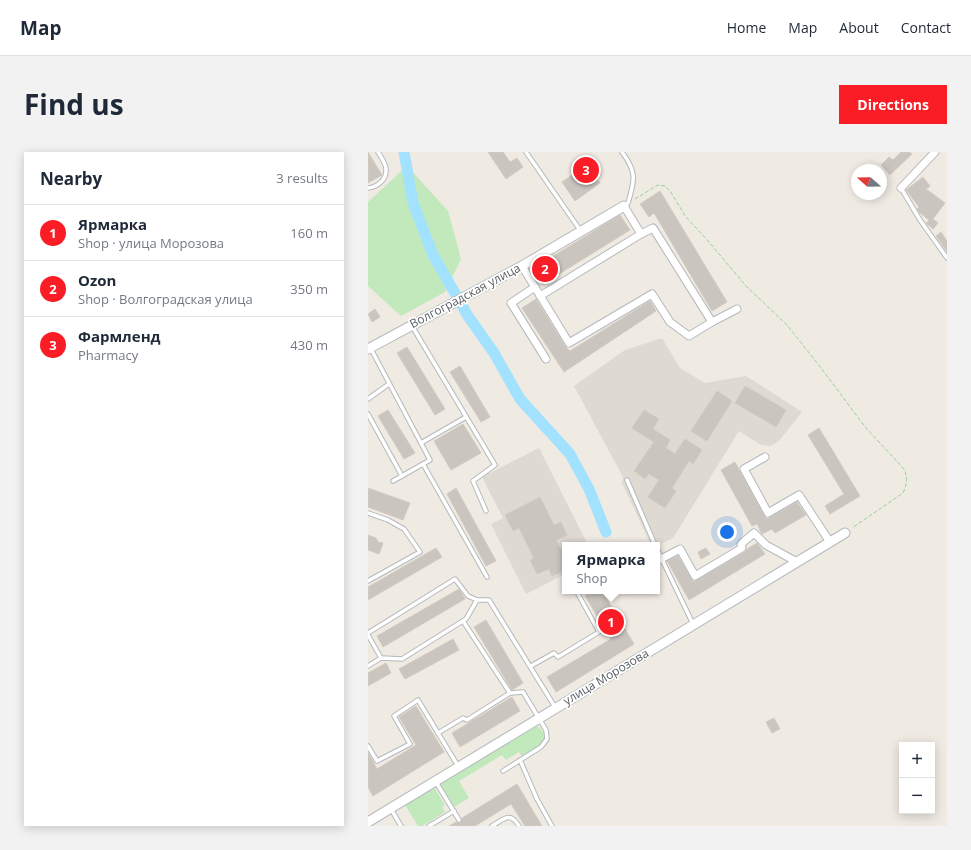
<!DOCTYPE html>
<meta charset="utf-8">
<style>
:root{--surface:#fff;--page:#f2f2f3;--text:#1f2937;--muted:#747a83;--line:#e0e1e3;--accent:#fa1d26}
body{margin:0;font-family:"Open Sans",sans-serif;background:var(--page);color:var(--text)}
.controls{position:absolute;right:12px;bottom:12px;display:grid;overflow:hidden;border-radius:0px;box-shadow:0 2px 10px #0003}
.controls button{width:36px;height:36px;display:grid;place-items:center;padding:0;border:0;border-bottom:1px solid var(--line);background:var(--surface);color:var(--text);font:20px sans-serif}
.compass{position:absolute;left:483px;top:12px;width:36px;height:36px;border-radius:50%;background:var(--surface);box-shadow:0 2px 10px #0003;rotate:290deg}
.you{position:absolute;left:359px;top:380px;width:14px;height:14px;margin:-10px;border:3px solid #fff;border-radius:50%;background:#1a73e8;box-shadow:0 0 0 6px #1a73e833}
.badge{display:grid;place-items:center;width:26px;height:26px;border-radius:50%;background:var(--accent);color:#fff;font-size:13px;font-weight:700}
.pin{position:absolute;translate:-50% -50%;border:2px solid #fff;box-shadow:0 1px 4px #0006}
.popup{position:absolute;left:194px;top:390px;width:98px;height:52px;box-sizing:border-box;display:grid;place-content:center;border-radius:0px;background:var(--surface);filter:drop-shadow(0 1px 3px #0005);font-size:13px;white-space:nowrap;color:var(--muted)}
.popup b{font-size:15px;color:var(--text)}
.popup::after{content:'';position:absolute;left:50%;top:100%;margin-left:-8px;border:8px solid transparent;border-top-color:var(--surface)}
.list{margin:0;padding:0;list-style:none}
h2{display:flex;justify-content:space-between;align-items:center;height:52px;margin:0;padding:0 16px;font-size:17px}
h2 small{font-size:13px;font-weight:400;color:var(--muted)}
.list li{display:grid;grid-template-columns:26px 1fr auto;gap:12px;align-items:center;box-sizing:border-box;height:56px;padding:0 16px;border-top:1px solid var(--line)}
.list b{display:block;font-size:15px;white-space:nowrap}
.list p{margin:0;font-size:13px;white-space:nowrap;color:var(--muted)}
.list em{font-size:13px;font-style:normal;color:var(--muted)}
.map{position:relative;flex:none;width:579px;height:674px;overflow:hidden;border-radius:0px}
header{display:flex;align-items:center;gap:24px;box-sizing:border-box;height:56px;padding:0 20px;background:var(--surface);border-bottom:1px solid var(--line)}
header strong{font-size:19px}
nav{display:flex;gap:22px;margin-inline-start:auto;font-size:14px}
.intro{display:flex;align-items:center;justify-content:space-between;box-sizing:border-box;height:96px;padding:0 24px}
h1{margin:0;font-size:28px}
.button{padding:10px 18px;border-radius:0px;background:var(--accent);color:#fff;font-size:14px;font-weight:700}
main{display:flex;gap:24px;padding:0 24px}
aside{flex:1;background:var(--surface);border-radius:0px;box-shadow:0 2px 10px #0003}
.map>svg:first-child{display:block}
</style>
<header>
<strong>Map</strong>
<nav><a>Home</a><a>Map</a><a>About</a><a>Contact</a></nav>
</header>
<div class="intro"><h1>Find us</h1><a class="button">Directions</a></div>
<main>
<aside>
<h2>Nearby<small>3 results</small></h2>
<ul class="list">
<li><span class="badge">1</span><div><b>Ярмарка</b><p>Shop · улица Морозова</p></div><em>160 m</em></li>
<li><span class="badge">2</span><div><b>Ozon</b><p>Shop · Волгоградская улица</p></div><em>350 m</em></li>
<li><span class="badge">3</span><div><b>Фармленд</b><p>Pharmacy</p></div><em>430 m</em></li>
</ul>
</aside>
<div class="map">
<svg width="579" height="674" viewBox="0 0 579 674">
<rect width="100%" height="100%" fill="#efeae2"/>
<!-- education -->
<g fill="#ded9d1">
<polygon points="294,186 312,216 337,231 378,224 434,260 411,289 402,294 393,293 371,279 305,386 289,394 283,393 254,331 255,325 206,234 257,198"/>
<polygon points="171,296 220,393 197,393 197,422 158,442 123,372 135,366 114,325"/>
</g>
<!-- green -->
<g fill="#c1e9bc">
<polygon points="39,14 80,59 93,107 77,140 33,164 0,134 0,50"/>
<path d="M168 574C172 575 173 577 175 580 182 592 162 600 154 604L151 600 138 608 134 603 91 629 101 646 86 655 72 632Z"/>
<polygon points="66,635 77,653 74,655 77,660 54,674 50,674 37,653"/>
</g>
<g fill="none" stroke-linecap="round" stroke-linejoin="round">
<!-- river -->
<polyline stroke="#a2e2ff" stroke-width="11" points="36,0 45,51 65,103 100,164 126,201 152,247 202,302 221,337 238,380"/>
</g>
<!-- building -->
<g fill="#cac5bf" stroke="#d4cbc0">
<polygon points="0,0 14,23 0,31"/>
<polygon points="120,0 135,0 142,10 149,6 155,15 138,27"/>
<polygon points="533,0 541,0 544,2 522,23 513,13 521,5 525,8"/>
<polygon points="219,13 232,31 207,49 194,30"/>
<polygon points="555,25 562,34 558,37 577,51 565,67 570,71 565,77 558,71 561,68 551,60 549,57 551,55 538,38"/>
<polygon points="292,39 359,150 344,159 286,61 281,65 272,52"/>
<polygon points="252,63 262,78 175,132 166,116"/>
<polygon points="573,80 579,89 579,100 568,84"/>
<polygon points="168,147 197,194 202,199 282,149 288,159 196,220 154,156"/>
<polygon points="7,157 12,165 4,170 0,162"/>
<polygon points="39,195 77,257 67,263 29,201"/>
<polygon points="92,214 122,265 113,270 82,220"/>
<polygon points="377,234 418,258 408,275 367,251"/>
<polygon points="349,239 364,249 339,289 323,279"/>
<polygon points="20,258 47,301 36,307 10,264"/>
<polygon points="276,258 291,267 285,277 302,288 298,296 307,302 317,287 334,298 325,312 321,309 304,336 308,339 297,356 280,345 291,328 281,322 277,327 266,319 286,290 264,276"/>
<polygon points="95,272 113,301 83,318 66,289"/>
<polygon points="451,276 492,344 462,362 457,354 476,342 440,283"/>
<polygon points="367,310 396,363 399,367 429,350 438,363 407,381 404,377 394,382 389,372 384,374 353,318"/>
<polygon points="0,336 42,351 35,368 0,355"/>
<polygon points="88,336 128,409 118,414 79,342"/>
<polygon points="172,345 186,373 193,370 199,383 188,388 197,406 197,418 184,424 181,417 169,422 162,408 166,406 151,376 145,379 137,363"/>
<polygon points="0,383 8,386 10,390 15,391 11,402 0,398"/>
<polygon points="389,391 397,402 321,448 299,409 310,404 323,426 325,429 327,429 377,400 379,397"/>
<polygon points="68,396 74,405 0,448 0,435"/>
<polygon points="338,396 342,402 333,407 330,400"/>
<polygon points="91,437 97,447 15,495 9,484"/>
<polygon points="225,439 234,439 266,492 188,540 179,525 243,487 217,444"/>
<polygon points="118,468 155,531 144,538 106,475"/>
<polygon points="85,487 91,498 37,527 31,517"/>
<polygon points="18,511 23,521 0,534 0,521"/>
<polygon points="144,545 152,559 92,595 84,581"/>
<polygon points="48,554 76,600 5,644 0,635 0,600 9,617 48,593 31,565"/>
<polygon points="406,566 412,577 404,581 398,570"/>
<polygon points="149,632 174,674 157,674 143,652 107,674 81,674 88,670 91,671 93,671 94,666"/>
</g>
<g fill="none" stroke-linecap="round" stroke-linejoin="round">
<!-- lane casing -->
<g stroke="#b5b9be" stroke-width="5.5">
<g id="lane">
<polyline points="158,0 212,78"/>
<path d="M254 0C269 20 267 28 260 51"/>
<path d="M0 36C9 35 19 28 18 17 18 12 13 5 10 0"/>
<polyline points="533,36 552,68 579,106"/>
<polyline points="44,174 127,313 105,329 118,359"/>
<polyline points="3,197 62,308 25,329"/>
<polyline points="0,247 21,232"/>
<polyline points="0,262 34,324"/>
<polyline points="53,291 98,265"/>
<polyline points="55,312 119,425"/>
<polyline points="259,328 287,393"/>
<polyline points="0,361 20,368 36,377 52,400 0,429"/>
<polyline points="289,397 325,472"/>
<polyline points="109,448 121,448 187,555"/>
<polyline points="0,481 87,427 100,444 109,448 98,467 34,507 13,506 0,514"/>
<polyline points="0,483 13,506"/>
<polyline points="163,514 186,501 190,505 231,480 210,442"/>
<polyline points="70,581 95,566 99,568 142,541 95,469"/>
<polyline points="0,594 9,609 42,592 26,564 50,548 90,614"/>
<polyline points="152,608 169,647 184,674"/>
<polyline points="135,619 173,595 179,587 178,578 155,540 142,541"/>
<polyline points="68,630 91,668"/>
<polyline points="23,657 33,674"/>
<polyline points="61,674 86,659"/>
<path d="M124 674C136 667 142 659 151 674"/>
</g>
</g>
<!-- street casing -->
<g stroke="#b5b9be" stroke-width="9">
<g id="street">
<polyline points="533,36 567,0"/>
<polyline points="256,54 273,82 285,76 344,170 369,157"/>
<polyline points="154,114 201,191 284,142 302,170 321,184 344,170"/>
<polyline points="167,135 143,151 178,207"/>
<polyline points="172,144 273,82"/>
<polyline points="397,305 376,317 400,361 431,343 462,390"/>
<polyline points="293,407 312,397 327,424 374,396 373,392 386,381 398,393 429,410"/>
</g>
</g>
<!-- secondary casing -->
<g stroke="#b4b9be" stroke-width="11">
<g id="secondary">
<polyline points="0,197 154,114 256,54"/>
<polyline points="0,670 477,381"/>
</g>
</g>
<!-- path -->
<path stroke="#96d09f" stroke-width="1" stroke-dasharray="4 2" stroke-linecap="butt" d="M267 47 290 33 297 34 302 39 318 65 341 90 378 134 419 173 450 212 498 276 536 317C540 326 539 332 535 341L484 376"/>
<!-- lane -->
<use href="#lane" stroke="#fff" stroke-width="3.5"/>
<!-- street -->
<use href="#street" stroke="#fff" stroke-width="7"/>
<!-- secondary -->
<use href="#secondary" stroke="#fff" stroke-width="9"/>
</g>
<g text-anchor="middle" stroke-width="3.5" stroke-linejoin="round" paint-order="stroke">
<!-- street labels -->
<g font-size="12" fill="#5a6064" stroke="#fff">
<text transform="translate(97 144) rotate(-28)" y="4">Волгоградская улица</text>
<text transform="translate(238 525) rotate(-31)" y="4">улица Морозова</text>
</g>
</g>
</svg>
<div class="controls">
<button>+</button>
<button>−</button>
</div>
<svg class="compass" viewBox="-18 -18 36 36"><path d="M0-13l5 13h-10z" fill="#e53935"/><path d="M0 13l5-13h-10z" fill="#747a83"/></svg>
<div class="you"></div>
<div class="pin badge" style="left:243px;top:470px">1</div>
<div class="popup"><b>Ярмарка</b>Shop</div>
<div class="pin badge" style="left:177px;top:117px">2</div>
<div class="pin badge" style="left:218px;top:18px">3</div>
</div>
</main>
